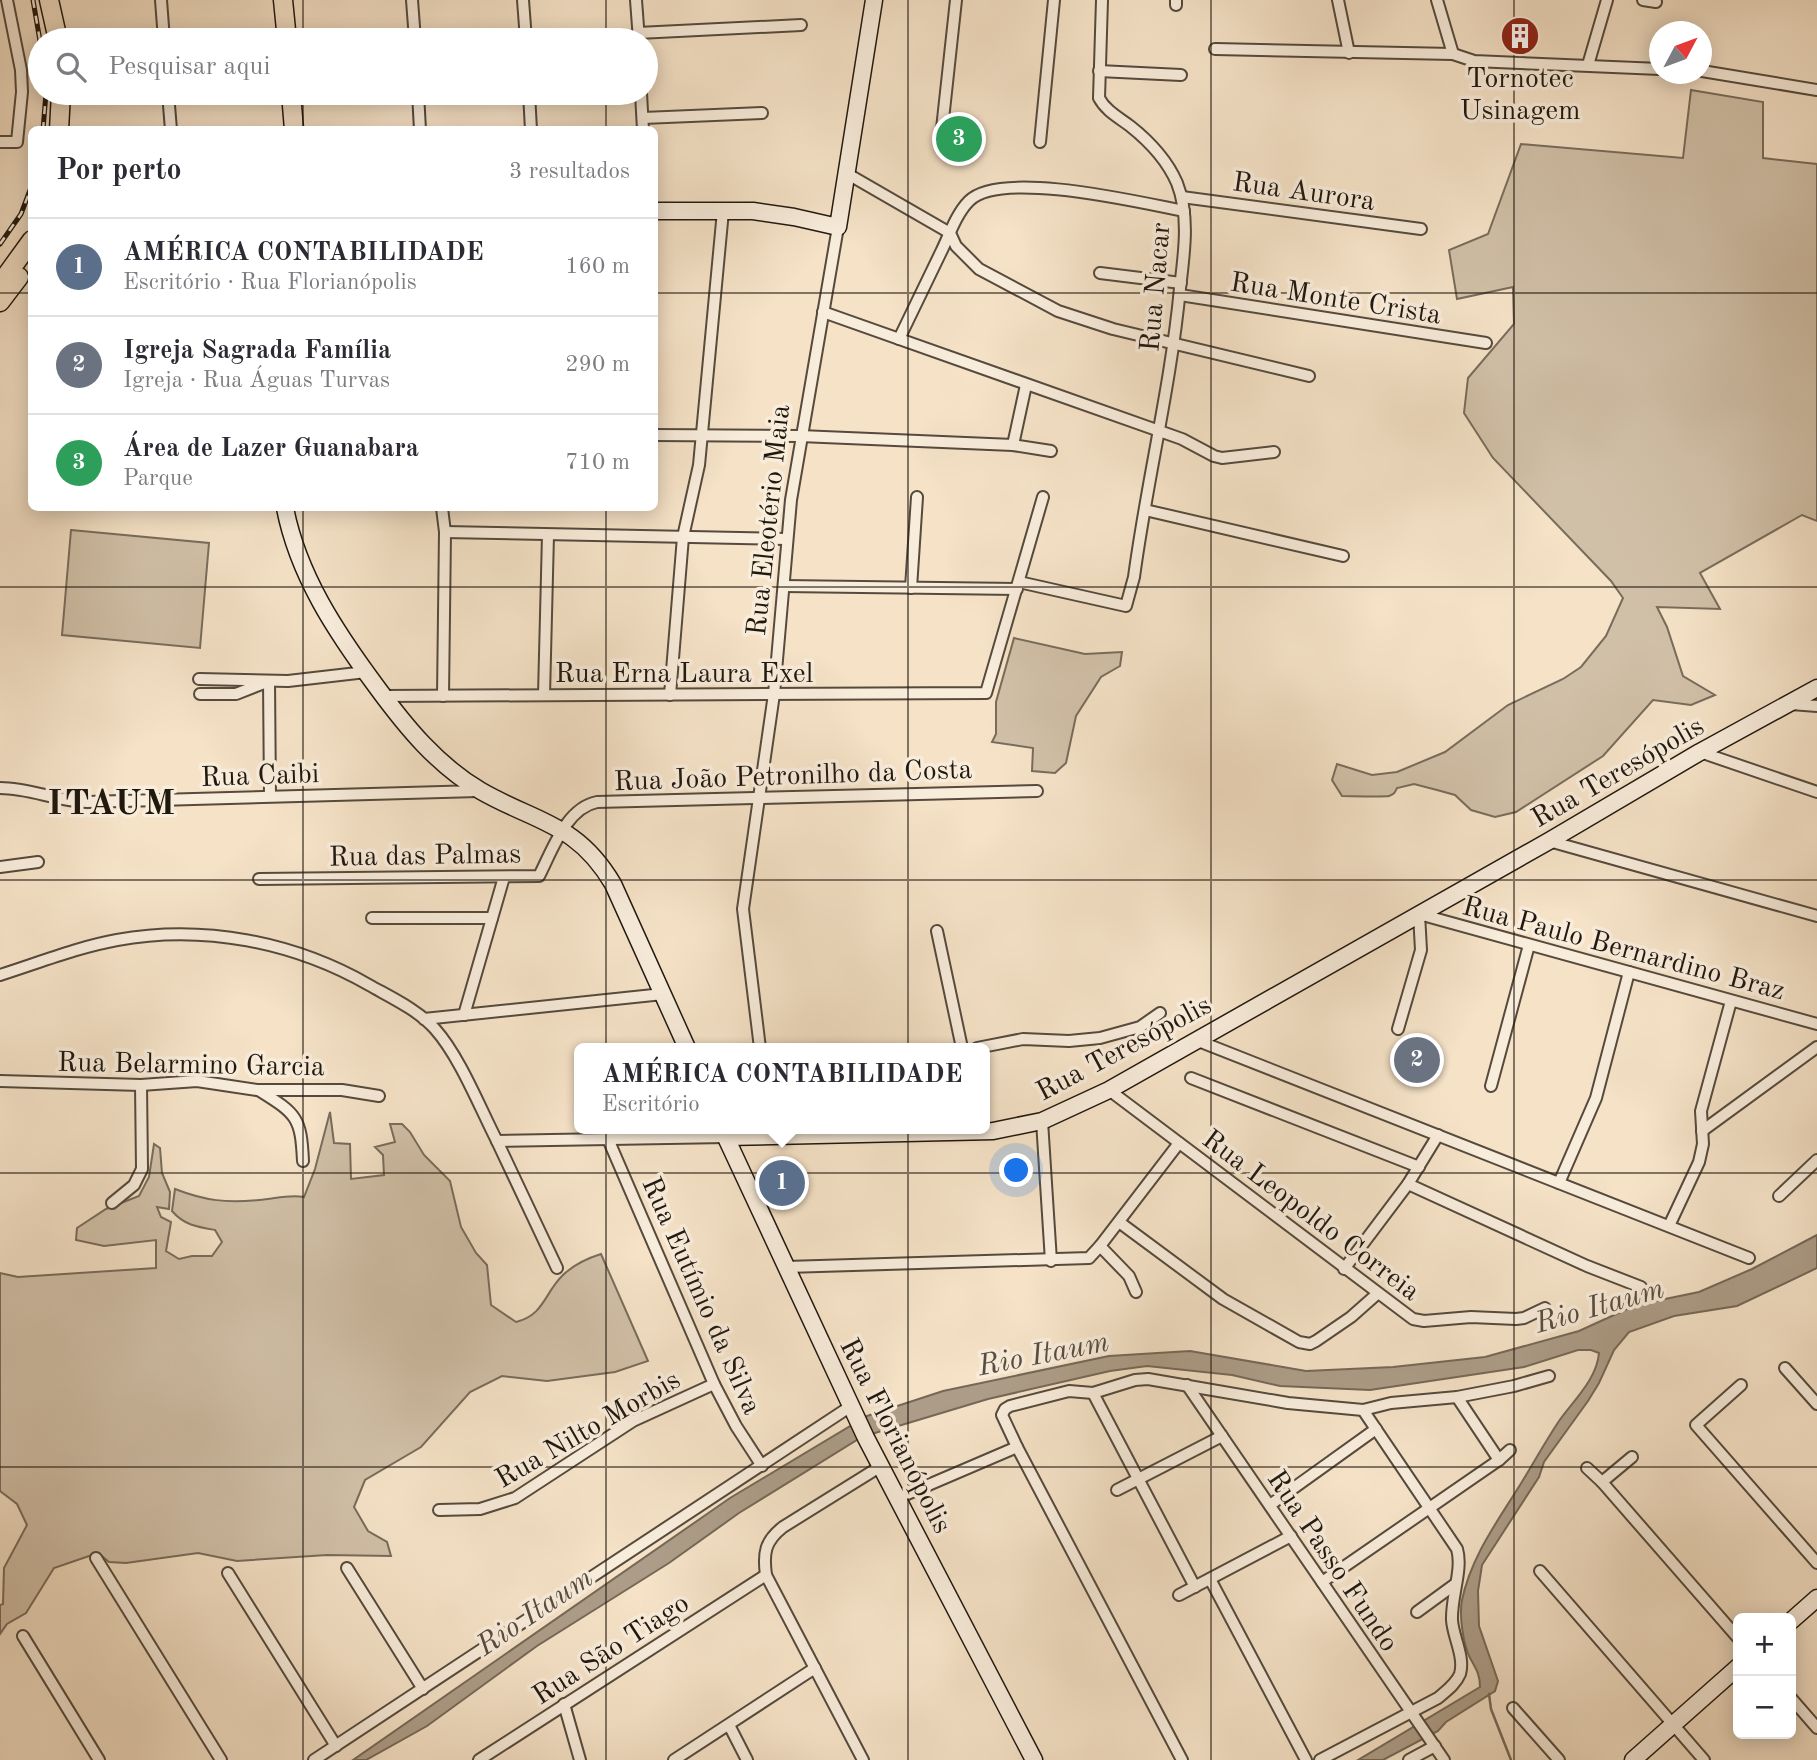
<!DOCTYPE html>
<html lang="pt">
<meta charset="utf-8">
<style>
:root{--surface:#fff;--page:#f2f2f3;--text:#2b2b33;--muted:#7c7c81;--line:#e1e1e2;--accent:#8f2418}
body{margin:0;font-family:"Old Standard TT",serif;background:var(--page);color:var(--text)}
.controls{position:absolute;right:21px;bottom:21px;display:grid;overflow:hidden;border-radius:10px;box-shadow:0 4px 18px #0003}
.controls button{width:63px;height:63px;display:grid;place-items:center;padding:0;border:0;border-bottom:2px solid var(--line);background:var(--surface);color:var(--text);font:35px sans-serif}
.compass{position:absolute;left:1649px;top:21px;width:63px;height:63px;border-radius:50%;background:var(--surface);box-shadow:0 4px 18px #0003;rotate:49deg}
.you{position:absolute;left:1017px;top:1171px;width:24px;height:24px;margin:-18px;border:5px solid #fff;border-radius:50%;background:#1a73e8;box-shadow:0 0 0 10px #1a73e833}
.badge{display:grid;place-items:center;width:46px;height:46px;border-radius:50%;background:var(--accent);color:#fff;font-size:23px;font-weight:700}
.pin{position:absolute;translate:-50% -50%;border:4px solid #fff;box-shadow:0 2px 7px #0006}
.popup{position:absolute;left:574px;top:1043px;width:416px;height:91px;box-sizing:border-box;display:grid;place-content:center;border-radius:10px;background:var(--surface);filter:drop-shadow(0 2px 5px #0005);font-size:23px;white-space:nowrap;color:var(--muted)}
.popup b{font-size:26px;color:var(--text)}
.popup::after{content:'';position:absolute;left:50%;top:100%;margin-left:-14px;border:14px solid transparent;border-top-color:var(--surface)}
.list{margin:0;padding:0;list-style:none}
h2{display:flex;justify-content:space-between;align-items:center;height:91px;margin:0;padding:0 28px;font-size:30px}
h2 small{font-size:23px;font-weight:400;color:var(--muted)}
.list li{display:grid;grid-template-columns:46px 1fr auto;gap:21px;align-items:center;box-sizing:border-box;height:98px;padding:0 28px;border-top:2px solid var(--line)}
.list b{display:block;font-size:26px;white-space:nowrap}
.list p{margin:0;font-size:23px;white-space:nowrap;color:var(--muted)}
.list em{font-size:23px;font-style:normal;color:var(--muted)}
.icon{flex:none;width:38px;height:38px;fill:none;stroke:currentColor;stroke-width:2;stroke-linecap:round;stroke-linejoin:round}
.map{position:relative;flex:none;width:1817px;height:1760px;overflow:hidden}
.search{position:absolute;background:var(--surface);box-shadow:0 4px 18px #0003;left:28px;top:28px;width:630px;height:77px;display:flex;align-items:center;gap:18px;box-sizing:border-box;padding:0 24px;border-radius:38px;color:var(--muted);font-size:26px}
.panel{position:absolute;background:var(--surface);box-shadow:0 4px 18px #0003;left:28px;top:126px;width:630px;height:385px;border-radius:10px}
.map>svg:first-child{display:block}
</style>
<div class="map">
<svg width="1817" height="1760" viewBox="0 0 1817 1760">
<rect width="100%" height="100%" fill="#f5e2c7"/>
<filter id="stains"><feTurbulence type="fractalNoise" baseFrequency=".00286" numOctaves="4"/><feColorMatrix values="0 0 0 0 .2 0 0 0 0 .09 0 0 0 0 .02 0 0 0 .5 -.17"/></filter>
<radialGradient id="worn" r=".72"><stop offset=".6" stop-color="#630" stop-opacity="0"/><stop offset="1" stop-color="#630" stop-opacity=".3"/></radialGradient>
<!-- green -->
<g fill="#d1c0a8" stroke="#786c5c" stroke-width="2">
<path d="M1691 90 1763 102V158L1817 164V521L1802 515 1700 573 1720 609 1657 607 1667 627 1683 676 1715 695 1691 705 1653 700 1603 756 1516 812 1495 817 1471 810 1455 795 1437 790 1414 784 1397 788C1395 792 1395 794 1389 796 1386 797 1349 796 1342 796L1332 780 1337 764 1372 775 1397 772 1445 752 1508 705 1563 679 1581 667 1606 636 1623 598 1611 581 1493 458 1464 413 1468 378 1514 324 1513 287 1457 299 1449 250 1488 234 1521 144 1683 158Z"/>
<polygon points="949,124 972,128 969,153 945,149"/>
<polygon points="71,530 209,543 200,648 62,635"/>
<polygon points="1014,638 1085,654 1122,652 1120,666 1101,677 1076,716 1066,763 1055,773 1032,771 1033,748 992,742 996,734 996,702"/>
<path d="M330 1112 334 1143 350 1144 351 1179 384 1175 383 1155 375 1147 395 1142 390 1124H402L410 1132 424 1155 450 1181 461 1227 476 1253 487 1265 491 1305 516 1322C544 1315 544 1294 562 1276 572 1266 588 1258 601 1254L648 1361 615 1372 547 1381 502 1376 470 1392 421 1447 365 1480 354 1507 368 1531 387 1542 391 1556 327 1555 237 1561 198 1553 126 1563 109 1562 98 1553 54 1568 26 1613 7 1624 0 1634V1605L3 1604 4 1568 27 1525 17 1504 0 1491V1273L18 1277 156 1268V1240L104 1246 76 1240 77 1228 106 1209 139 1196 149 1177 154 1144 160 1148 162 1173 170 1192 169 1209 157 1207 161 1217 171 1222 166 1251 179 1259 192 1256H212L222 1242 215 1230C197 1227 184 1225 172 1211L175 1189C206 1201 226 1203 259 1200 275 1199 288 1194 304 1197L315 1169Z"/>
</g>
<!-- water -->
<path fill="#ad9d88" stroke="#756858" stroke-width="2" d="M1817 1235V1268L1737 1306 1674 1316 1629 1332 1614 1350 1599 1383 1588 1401 1544 1462 1539 1477 1482 1565 1478 1591 1479 1626 1498 1681 1495 1691 1446 1722 1438 1731 1383 1760H1358L1480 1687C1480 1674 1476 1669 1470 1658 1463 1644 1459 1615 1462 1600 1471 1557 1497 1522 1520 1485 1533 1464 1545 1442 1559 1421 1573 1401 1597 1379 1599 1353L1591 1350H1578L1524 1367 1370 1390 1280 1386 1232 1375 1147 1366 1110 1371 988 1399 875 1433 857 1440 739 1513 669 1563 537 1646 427 1726 366 1760H353L730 1498 867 1416 943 1391 1109 1356 1190 1351 1306 1371 1393 1367 1485 1357 1579 1331 1636 1305 1699 1292 1752 1269Z"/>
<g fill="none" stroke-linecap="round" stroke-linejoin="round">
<!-- stream -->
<polyline stroke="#756858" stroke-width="2.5" points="1489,1694 1491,1709 1511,1760"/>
<!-- street casing -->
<g stroke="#554a3d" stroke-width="14">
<g id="street">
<polyline points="161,0 164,40"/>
<polyline points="412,0 415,40"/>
<polyline points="523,0 526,40"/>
<polyline points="636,0 639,40"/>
<polyline points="1176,0 1176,5"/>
<polyline points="1338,0 1349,53"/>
<polyline points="1437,0 1453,54"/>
<polyline points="1643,0 1656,2"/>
<polyline points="638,33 801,25"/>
<polyline points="1215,49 1453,54 1474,61 1660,69"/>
<polyline points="1588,65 1607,0"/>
<polyline points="1099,71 1181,75"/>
<polyline points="1702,71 1817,90"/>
<polyline points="168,93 171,130"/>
<polyline points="418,93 420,130"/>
<polyline points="529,93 531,130"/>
<polyline points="641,93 643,130"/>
<polyline points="643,118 762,113"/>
<polyline points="941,138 956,0"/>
<polyline points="0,142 17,142 22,92 21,70 7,0"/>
<polyline points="1040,142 1054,0"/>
<polyline points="846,173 950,233 956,246 979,269 1058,311 1113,329 1309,376"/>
<polyline points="1182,197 1421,229"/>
<polyline points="1100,273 1181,283"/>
<polyline points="1180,295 1486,343"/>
<polyline points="823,312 1182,439 1214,456 1222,458 1274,452"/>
<path d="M899 339C913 310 927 281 941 252 949 236 956 214 969 201 1000 169 1142 203 1184 211"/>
<polyline points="654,435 800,436 1013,445 1026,385"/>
<polyline points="1013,445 1051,451"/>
<polyline points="442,508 445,532 443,696"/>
<polyline points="1145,510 1343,556"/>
<polyline points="445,532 786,539"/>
<path d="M1019 582 1126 606 1134 577C1147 480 1171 385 1180 288 1184 254 1190 216 1177 183 1167 160 1149 141 1130 126 1118 117 1106 111 1099 98L1102 0"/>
<polyline points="784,586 1017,589"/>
<polyline points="911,588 917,497"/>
<polyline points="199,679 288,681 366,672"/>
<polyline points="200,694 236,694 269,681 270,796"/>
<polyline points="544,695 548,535"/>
<polyline points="670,695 683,537 699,465 723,211"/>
<polyline points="383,696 986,693 1043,497"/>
<polyline points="1791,704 1817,706"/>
<polyline points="1700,752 1817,792"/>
<path d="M0 788C31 788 55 801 87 802L478 791"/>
<polyline points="1549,841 1817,916"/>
<polyline points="0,867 38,862"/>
<path d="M259 879 539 876C552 851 566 808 597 802L1037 791"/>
<polyline points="372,918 492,918"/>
<polyline points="937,931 962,1048"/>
<path d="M0 975C38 963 78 947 117 940 203 924 294 942 369 985 392 998 418 1010 435 1029 460 1057 480 1108 497 1141L726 1137"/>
<polyline points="464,1015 504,877"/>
<polyline points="424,1019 663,994"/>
<polyline points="1398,1029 1421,950 1419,914 1817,1024"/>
<polyline points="1196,1040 1749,1258"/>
<polyline points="760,1048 743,909 774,694 791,500 838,227"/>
<polyline points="977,1048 1023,1039 1069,1041 1100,1038 1140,1027 1160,1013"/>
<polyline points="1191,1078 1419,1167"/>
<polyline points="0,1081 141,1085 197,1081 257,1090 342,1090 379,1096"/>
<polyline points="1491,1086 1529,945"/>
<polyline points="1109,1090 1413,1319 1424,1321 1471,1317 1516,1319 1524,1318 1545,1308"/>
<path d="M260 1091C297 1114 301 1118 303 1161"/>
<polyline points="1042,1121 1051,1261"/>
<polyline points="1702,1131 1817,1047"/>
<polyline points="608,1139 714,1384 736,1426 762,1466"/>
<polyline points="497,1141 557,1268"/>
<polyline points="1559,1183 1596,1098 1629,972"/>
<polyline points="1408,1184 1587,1266 1641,1287"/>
<polyline points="1779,1196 1817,1160"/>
<polyline points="112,1203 134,1185 142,1169 141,1085"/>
<polyline points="1119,1222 1223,1299 1299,1342 1310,1344 1316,1341 1351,1317 1377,1294"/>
<polyline points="1669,1226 1699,1162 1703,1144 1701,1111 1731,1001"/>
<polyline points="1100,1246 1129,1276 1136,1292"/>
<polyline points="786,1267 1089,1258 1100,1246 1179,1143"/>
<polyline points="1344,1269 1408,1184 1438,1135"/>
<polyline points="1785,1368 1817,1404"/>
<polyline points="1187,1385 1444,1760"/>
<polyline points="1741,1385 1696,1425 1817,1563"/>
<polyline points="1093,1393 1195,1587"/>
<polyline points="1457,1397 1499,1460"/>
<polyline points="1017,1447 1002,1415 1005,1409 1010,1406 1069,1391 1093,1393 1135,1380 1148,1379 1288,1403 1363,1410 1391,1403 1457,1397 1514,1386 1549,1376"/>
<polyline points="1587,1468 1602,1482 1738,1638"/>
<polyline points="1602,1482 1632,1457"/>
<polyline points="1117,1490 1222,1436"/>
<polyline points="898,1498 1017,1447 1182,1760"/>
<polyline points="1270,1505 1376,1429"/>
<polyline points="439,1510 480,1509 515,1498 633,1421 714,1384"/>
<polyline points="96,1558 221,1760"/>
<polyline points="347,1568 423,1689"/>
<polyline points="1540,1571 1704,1760"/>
<polyline points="228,1573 336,1746"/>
<polyline points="1210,1579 1306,1760"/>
<polyline points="1322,1582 1499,1460 1510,1450"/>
<polyline points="1179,1595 1291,1536"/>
<polyline points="1417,1612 1454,1585"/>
<polyline points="23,1636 99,1760"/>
<polyline points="1791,1698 1817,1728"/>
<polyline points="564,1704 580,1760"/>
<polyline points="1513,1708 1559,1760"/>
<polyline points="729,1725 747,1760"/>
<polyline points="314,1760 851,1406"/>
<polyline points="479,1760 766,1575"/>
<polyline points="674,1760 815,1668"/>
<path d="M863 1760 766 1575C763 1553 765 1541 783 1527L881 1466"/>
<path d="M1320 1760 1438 1698C1446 1691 1456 1684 1460 1674 1465 1657 1453 1637 1452 1620 1451 1597 1463 1569 1457 1549L1363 1410"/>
<polyline points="1409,1760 1435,1746"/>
</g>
</g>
<!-- secondary casing -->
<g stroke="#20180f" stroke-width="19">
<g id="secondary">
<polyline points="654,211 753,211 794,217 838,227 874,0"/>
<path d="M285 508C298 575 336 632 376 686 406 727 437 765 481 791 537 823 577 823 613 884L687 1048"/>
<polyline points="722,1129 866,1438 1034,1760"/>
<polyline points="726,1137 993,1131 1042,1121 1109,1090 1549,841 1700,752 1817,688"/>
<polyline points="1791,1621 1817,1598"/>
<polyline points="1633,1760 1738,1667"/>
</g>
</g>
<!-- primary casing -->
<g stroke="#20180f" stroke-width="21">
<g id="primary">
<polyline points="49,0 58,40"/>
<polyline points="283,0 287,40"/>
<polyline points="291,93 294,130"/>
<polyline points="59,130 61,93"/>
<polyline points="0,284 32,240"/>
<polyline points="0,302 19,277"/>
</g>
</g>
<!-- street -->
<use href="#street" stroke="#f8ecdb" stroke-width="10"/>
<!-- secondary -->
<use href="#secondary" stroke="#f8ecdb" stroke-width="16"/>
<!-- primary -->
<use href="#primary" stroke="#f5e2c7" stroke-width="18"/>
<!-- rail casing -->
<g stroke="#20180f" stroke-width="5">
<g id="rail">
<polyline points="33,0 40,41"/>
<polyline points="43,130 46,93"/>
<polyline points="0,244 21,214 32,185"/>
</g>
</g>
<!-- rail -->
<use href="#rail" stroke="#f8ecdb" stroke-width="2.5" stroke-dasharray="8" stroke-linecap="butt"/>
</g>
<!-- grid -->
<path fill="none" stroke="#20180f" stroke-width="2" stroke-opacity="0.55" d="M303 0V40M606 0V40M908 0V1760M1211 0V1760M1514 0V1760M303 93V130M606 93V130M0 293H32M654 293H1817M303 508V1760M606 508V1760M0 587H1817M0 880H1817M0 1173H1817M0 1467H1817"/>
<!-- icons -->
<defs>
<g id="building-disc" transform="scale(2.0125)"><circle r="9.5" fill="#8f2418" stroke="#f8ecdb"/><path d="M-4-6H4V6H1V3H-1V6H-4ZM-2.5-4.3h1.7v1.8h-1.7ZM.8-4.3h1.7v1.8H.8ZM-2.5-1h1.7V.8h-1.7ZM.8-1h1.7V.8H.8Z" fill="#fff"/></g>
</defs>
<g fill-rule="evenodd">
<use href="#building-disc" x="1520" y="36"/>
</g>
<g text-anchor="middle" stroke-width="7" stroke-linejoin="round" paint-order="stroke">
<!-- poi labels -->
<g font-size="28" fill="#20180f" stroke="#f8ecdb">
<text x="1520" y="87">Tornotec<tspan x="1520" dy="32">Usinagem</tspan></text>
</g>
<!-- street labels -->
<g font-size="28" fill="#20180f" stroke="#f8ecdb">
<text transform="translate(1304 190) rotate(8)" y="10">Rua Aurora</text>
<text transform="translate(1154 287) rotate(-85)" y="10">Rua Nacar</text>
<text transform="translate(1336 297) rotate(9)" y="10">Rua Monte Crista</text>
<text transform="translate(767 520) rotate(-84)" y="10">Rua Eleotério Maia</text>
<text x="684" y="682">Rua Erna Laura Exel</text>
<text transform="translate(1617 771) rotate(-30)" y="10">Rua Teresópolis</text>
<text transform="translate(260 774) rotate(-2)" y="10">Rua Caibi</text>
<text transform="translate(793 774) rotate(-2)" y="10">Rua João Petronilho da Costa</text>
<text transform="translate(425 854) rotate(-1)" y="10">Rua das Palmas</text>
<text transform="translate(1624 947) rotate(15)" y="10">Rua Paulo Bernardino Braz</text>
<text transform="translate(1123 1047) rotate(-28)" y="10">Rua Teresópolis</text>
<text transform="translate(191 1063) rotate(1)" y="10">Rua Belarmino Garcia</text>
<text transform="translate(1312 1214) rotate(37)" y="10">Rua Leopoldo Correia</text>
<text transform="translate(703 1295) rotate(66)" y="10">Rua Eutímio da Silva</text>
<text transform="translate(587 1428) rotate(-30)" y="10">Rua Nilto Morbis</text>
<text transform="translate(897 1435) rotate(63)" y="10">Rua Florianópolis</text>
<text transform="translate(1334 1560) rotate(56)" y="10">Rua Passo Fundo</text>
<text transform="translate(610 1648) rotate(-33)" y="10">Rua São Tiago</text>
</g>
<!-- water labels -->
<g font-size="30" font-style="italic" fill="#584d3f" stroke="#f8ecdb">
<text transform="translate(1599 1305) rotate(-16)" y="10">Rio Itaum</text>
<text transform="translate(1043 1353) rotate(-11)" y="10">Rio Itaum</text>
<text transform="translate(534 1611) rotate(-34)" y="10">Rio Itaum</text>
</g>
<!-- district labels -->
<g font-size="35" font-weight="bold" letter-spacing="2" fill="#20180f" stroke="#f8ecdb">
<text x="112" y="814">ITAUM</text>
</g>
</g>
<rect width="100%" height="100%" filter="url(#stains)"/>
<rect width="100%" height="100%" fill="url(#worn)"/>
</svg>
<div class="controls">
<button>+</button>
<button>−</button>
</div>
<svg class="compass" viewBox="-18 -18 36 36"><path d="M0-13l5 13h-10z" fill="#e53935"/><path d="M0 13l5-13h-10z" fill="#7c7c81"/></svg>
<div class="you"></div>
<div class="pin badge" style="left:782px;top:1183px;background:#5c6f8a">1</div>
<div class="popup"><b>AMÉRICA CONTABILIDADE</b>Escritório</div>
<div class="pin badge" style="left:1417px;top:1060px;background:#6b7280">2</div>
<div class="pin badge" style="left:959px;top:139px;background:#2e9e5b">3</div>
<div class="search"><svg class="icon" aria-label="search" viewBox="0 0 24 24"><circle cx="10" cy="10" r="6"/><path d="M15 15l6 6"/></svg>Pesquisar aqui</div>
<section class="panel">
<h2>Por perto<small>3 resultados</small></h2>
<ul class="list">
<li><span class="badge" style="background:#5c6f8a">1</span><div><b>AMÉRICA CONTABILIDADE</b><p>Escritório · Rua Florianópolis</p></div><em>160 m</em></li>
<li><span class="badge" style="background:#6b7280">2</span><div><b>Igreja Sagrada Família</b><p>Igreja · Rua Águas Turvas</p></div><em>290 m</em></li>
<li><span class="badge" style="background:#2e9e5b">3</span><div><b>Área de Lazer Guanabara</b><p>Parque</p></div><em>710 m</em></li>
</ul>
</section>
</div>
